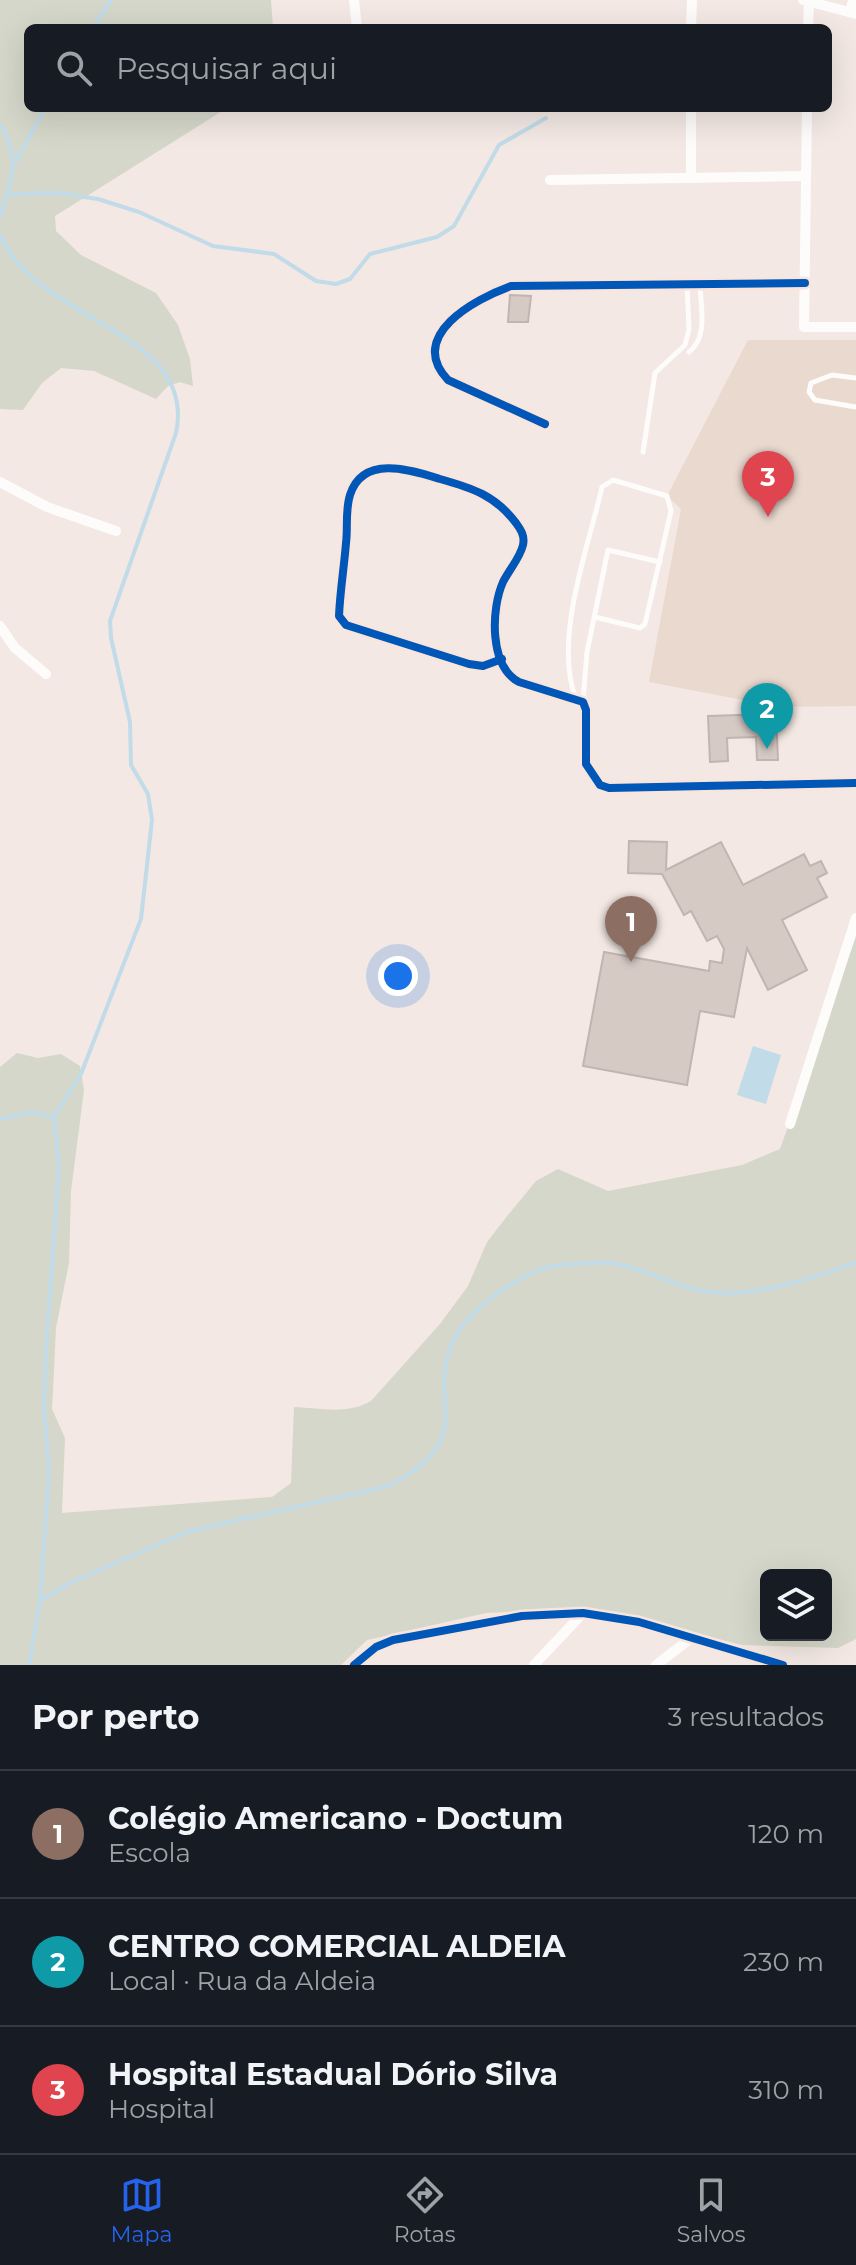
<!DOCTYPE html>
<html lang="pt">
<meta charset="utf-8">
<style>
:root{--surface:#171b24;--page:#242831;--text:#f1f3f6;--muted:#9ea1a6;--line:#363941;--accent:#2563eb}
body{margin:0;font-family:Montserrat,sans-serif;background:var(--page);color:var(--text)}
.controls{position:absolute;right:24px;bottom:24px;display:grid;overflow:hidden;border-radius:12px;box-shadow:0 8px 32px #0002}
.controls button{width:72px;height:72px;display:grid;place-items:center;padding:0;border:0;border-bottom:2px solid var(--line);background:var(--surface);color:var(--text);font:40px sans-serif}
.you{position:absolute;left:398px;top:976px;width:28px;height:28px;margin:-20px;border:6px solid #fff;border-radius:50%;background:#1a73e8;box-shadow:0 0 0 12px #1a73e833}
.badge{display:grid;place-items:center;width:52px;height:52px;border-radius:50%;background:var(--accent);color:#fff;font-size:26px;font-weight:700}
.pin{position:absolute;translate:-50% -66px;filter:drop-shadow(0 2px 4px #0008)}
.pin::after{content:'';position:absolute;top:42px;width:28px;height:24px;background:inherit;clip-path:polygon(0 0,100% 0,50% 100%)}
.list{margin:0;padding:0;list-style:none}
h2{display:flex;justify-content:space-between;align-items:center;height:104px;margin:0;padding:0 32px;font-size:34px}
h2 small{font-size:26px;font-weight:400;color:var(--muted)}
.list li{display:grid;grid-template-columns:52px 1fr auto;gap:24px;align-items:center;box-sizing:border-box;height:128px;padding:0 32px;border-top:2px solid var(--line)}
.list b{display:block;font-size:30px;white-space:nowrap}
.list p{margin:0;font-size:26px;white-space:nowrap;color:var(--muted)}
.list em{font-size:26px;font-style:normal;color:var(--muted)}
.icon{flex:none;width:44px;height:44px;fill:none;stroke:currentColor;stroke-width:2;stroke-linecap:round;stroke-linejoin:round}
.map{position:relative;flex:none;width:856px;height:1665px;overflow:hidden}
.search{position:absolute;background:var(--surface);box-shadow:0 8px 32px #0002;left:24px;right:24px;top:24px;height:88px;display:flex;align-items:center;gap:20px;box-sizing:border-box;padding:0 28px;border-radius:12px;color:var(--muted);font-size:30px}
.sheet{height:488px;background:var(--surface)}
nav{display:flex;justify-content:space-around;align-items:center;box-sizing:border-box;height:112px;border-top:2px solid var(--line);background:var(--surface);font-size:22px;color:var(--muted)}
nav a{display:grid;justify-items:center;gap:4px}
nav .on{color:var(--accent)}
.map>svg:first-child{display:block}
</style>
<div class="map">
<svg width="856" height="1665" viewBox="0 0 856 1665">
<rect width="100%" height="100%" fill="#f3e8e3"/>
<!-- medical -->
<polygon fill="#ead9cf" points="748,340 856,340 856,706 780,707 649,682 681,509 667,496"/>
<!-- green -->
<g fill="#d4d7c9" fill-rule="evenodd">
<polygon points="0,0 271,0 273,28 28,28 28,108 227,108 55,216 56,231 81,255 156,293 178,325 190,359 193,386 180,382 168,386 156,399 94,371 61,368 42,383 23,410 0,409"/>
<path d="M856 937V1639L838 1648 742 1645 593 1608 486 1613 367 1640 341 1665H0V1067L17 1053 38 1058 61 1054 80 1066 84 1090 71 1191 69 1263 56 1328 53 1391 52 1409 65 1438 62 1513 272 1497 291 1483 294 1407C321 1408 347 1415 371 1401L440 1324 468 1286 487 1242 508 1215 536 1181 558 1169 608 1191 742 1165 780 1149ZM766 1575H826V1635H766Z"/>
</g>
<!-- water -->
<polygon fill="#c1dbe8" points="753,1046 781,1055 766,1104 737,1095"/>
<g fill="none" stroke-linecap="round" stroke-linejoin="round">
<!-- stream -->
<g stroke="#c1dbe8" stroke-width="4">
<polyline points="93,28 111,0"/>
<path d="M0 124C23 158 10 183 0 217"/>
<polyline points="16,161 45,108"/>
<polyline points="8,194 58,193 98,199 139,212 213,246 274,254 316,281 336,284 350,279 370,254 437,237 454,226 499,145 546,118"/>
<path d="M0 235C37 323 198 330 176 433L110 621 111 638 130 722 131 765 148 794 152 820 141 919 81 1074 54 1117 59 1167 46 1348 44 1409 49 1471 40 1601 29 1665"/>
<polyline points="0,1119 31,1112 54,1117"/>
<path d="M40 1601 70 1583 186 1532 388 1486C485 1436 422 1402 455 1338 470 1309 504 1287 532 1273 546 1266 559 1265 574 1264 590 1263 606 1261 622 1265 654 1273 687 1292 721 1293 765 1294 815 1278 856 1262"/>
</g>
</g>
<!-- building -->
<g fill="#d6cac5" stroke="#c0b5b0" stroke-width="2">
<polygon points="510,295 531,296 528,322 508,322"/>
<polygon points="776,714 778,760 757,760 756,737 727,738 728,761 710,762 708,716"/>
<polygon points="629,841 667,842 666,870 721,842 743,885 804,854 810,866 821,861 827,873 817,878 827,897 782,920 807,970 768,990 747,948 734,1017 700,1011 687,1085 583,1066 604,952 709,971 710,961 722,963 724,949 717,936 707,941 691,911 684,915 662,874 628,873"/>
</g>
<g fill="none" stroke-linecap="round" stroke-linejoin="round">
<!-- service -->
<g stroke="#fdfcfb" stroke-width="5">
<path d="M689 352C708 338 701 308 700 286"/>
<polyline points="856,378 832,375 811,383 809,392 815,400 856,407"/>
<polyline points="643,452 655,373 685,345 689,329 687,285"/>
<path d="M575 697C554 636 588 549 602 487L613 480 667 496 671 511 645 624 640 628 595 617"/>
<polyline points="583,701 587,652 608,550 660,562"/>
</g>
<!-- minor -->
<g stroke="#fdfcfb" stroke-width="10">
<polyline points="354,0 357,28"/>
<polyline points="803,0 856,14"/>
<polyline points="850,12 853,0"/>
<polyline points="691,28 692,0"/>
<polyline points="808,28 809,2"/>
<polyline points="807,108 804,327 856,327"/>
<polyline points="691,176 691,108"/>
<polyline points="550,180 806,176"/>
<path d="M545 424 448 380C406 336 475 299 511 286L805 283"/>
<polyline points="0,482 47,507 116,531"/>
<polyline points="0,626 15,648 46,674"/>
<path d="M502 659 483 666 469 664 346 625 339 616C340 592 344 568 346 543 348 528 345 511 350 495 363 454 411 470 440 479 472 488 495 495 516 523 521 530 525 536 523 545 520 558 509 570 503 582 491 609 489 666 519 682L583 702 586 710V764L600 785 609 788 856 783"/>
<polyline points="790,1124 856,918"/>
<polyline points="354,1665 376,1647 393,1640 522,1616 583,1613 639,1622 783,1665"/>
<polyline points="534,1665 583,1613"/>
<polyline points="656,1665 690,1639"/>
</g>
<!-- cycleway casing -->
<g stroke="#fae5dc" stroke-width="13">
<g id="cycleway">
<path d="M545 424 448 380C406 336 475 299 511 286L805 283"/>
<path d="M502 659 483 666 469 664 346 625 339 616C340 592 344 568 346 543 348 528 345 511 350 495 363 454 411 470 440 479 472 488 495 495 516 523 521 530 525 536 523 545 520 558 509 570 503 582 491 609 489 666 519 682L583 702 586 710V764L600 785 609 788 856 783"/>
<polyline points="354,1665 376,1647 393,1640 522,1616 583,1613 639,1622 783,1665"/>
</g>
</g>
<!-- cycleway -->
<use href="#cycleway" stroke="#0057b8" stroke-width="8"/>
</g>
</svg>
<div class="controls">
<button><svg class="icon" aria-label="layers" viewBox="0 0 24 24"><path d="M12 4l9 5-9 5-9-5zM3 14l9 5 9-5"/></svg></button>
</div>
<div class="you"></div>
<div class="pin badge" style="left:631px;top:962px;background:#8d6e63">1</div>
<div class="pin badge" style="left:767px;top:749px;background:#0f9aa8">2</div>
<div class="pin badge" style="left:768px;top:517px;background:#e0444e">3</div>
<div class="search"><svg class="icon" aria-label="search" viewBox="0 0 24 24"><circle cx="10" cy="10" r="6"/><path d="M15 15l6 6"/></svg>Pesquisar aqui</div>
</div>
<section class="sheet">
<h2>Por perto<small>3 resultados</small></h2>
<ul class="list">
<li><span class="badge" style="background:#8d6e63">1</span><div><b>Colégio Americano - Doctum</b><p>Escola</p></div><em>120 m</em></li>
<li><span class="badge" style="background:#0f9aa8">2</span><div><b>CENTRO COMERCIAL ALDEIA</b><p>Local · Rua da Aldeia</p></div><em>230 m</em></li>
<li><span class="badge" style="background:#e0444e">3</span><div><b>Hospital Estadual Dório Silva</b><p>Hospital</p></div><em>310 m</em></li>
</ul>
</section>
<nav>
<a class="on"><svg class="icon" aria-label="map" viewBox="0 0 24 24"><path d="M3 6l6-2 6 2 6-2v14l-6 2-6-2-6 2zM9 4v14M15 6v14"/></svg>Mapa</a>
<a><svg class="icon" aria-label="directions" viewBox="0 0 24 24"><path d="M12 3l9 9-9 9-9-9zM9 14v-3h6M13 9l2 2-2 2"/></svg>Rotas</a>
<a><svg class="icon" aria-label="saved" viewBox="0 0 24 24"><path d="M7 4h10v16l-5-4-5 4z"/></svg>Salvos</a>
</nav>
